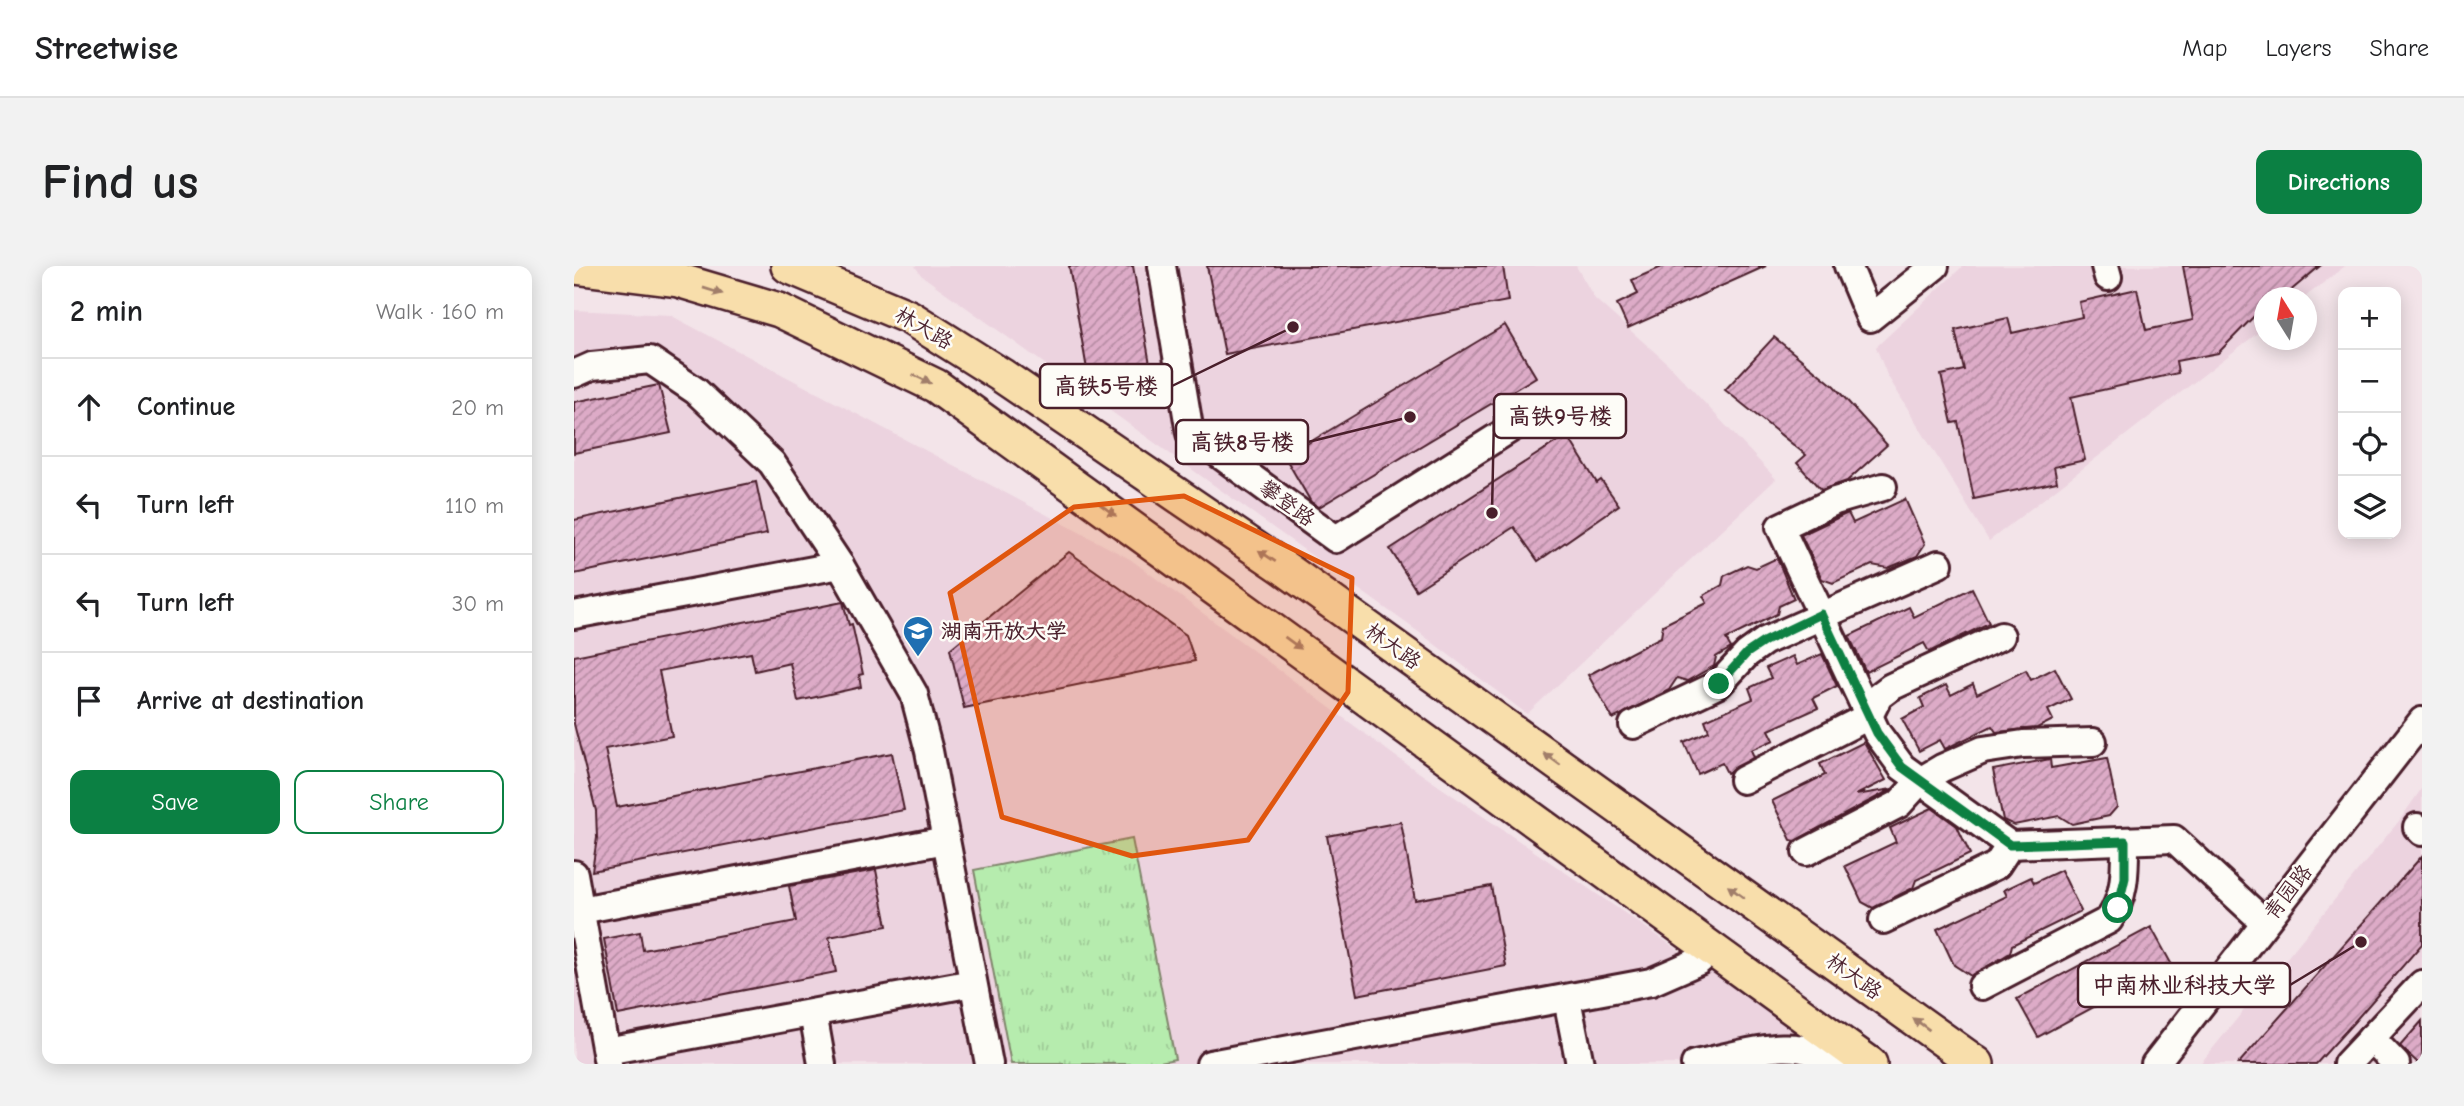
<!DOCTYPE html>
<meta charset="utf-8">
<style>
:root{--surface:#fff;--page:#f2f2f2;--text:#202124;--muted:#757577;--line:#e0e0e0;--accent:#0b8043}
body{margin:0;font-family:"Comic Neue","LXGW WenKai TC",sans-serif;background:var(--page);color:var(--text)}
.controls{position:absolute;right:21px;top:21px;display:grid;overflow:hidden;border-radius:14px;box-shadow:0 4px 18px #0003}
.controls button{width:63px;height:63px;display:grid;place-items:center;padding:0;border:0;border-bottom:2px solid var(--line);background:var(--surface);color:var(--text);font:35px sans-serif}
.compass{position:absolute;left:1680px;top:21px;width:63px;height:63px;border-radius:50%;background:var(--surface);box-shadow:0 4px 18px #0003;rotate:349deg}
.stop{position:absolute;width:21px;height:21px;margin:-16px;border:5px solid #0b8043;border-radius:50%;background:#fff}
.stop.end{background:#0b8043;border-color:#fff;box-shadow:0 2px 7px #0008}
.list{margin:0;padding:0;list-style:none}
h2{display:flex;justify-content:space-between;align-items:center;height:91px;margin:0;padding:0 28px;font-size:30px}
h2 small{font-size:23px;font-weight:400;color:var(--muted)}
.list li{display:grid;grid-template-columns:46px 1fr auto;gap:21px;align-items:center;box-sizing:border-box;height:98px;padding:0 28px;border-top:2px solid var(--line)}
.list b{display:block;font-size:26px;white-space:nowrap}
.list em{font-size:23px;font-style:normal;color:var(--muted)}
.actions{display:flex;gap:14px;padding:21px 28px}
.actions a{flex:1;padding:16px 0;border:2px solid var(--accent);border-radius:14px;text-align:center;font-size:24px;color:var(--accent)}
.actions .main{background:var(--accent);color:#fff}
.icon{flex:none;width:38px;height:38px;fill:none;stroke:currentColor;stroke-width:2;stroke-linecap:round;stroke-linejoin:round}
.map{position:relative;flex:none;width:1848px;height:798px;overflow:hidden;border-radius:14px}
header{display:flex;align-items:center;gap:42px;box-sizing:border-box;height:98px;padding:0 35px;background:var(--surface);border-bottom:2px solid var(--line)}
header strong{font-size:33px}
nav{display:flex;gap:38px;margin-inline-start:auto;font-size:24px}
.intro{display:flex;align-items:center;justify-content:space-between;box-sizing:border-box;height:168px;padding:0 42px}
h1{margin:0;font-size:49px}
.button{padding:18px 32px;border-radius:14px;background:var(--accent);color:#fff;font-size:24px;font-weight:700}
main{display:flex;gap:42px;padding:0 42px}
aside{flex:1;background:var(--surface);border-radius:14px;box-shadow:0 4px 18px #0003}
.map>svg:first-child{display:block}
</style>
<header>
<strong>Streetwise</strong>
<nav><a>Map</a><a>Layers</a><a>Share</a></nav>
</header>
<div class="intro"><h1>Find us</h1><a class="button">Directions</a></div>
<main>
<aside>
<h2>2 min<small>Walk · 160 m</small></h2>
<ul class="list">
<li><svg class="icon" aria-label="ahead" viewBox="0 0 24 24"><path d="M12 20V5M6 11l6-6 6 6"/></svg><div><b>Continue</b></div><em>20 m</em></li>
<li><svg class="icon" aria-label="left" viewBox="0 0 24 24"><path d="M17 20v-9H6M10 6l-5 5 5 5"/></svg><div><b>Turn left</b></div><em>110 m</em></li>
<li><svg class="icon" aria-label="left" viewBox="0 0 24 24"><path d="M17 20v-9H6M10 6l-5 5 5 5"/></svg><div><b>Turn left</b></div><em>30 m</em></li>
<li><svg class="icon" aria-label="arrive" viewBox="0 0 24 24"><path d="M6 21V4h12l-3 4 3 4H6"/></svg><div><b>Arrive at destination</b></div></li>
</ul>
<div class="actions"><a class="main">Save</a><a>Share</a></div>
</aside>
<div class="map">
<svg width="1848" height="798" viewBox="0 0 1848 798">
<defs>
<pattern id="park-tufts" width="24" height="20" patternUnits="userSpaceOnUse" patternTransform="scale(1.75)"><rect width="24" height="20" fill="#b6ecae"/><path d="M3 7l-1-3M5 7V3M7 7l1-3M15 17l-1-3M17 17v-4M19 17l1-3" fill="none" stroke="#9eca96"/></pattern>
<pattern id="building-hatch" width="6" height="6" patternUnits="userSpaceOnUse" patternTransform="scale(1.75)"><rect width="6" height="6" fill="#ddabc7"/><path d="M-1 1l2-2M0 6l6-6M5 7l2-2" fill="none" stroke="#b58ba2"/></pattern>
</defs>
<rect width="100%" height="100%" fill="#f3e4e9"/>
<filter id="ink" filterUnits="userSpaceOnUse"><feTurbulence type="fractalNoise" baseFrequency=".0143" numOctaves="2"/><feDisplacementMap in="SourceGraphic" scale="14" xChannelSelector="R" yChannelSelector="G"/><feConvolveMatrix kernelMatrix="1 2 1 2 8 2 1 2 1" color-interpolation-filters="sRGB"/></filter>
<g filter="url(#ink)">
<!-- built -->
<g fill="#ecd3df">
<polygon points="341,0 1002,0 1021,33 1093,97 1202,213 953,448 846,367 347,9"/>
<polygon points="1389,0 1771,0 1731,31 1690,32 1690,62 1415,275 1313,109 1302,81"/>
<polygon points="0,44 96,49 556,293 821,490 1271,798 0,798"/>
<polygon points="1848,522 1848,798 1626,798 1825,555"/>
</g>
<!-- park -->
<polygon fill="url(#park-tufts)" stroke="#80866c" stroke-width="2" points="558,573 601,793 576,798 437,798 400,604"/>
<!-- building -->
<g fill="url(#building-hatch)" stroke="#4a1f2b" stroke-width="2">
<polygon points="495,0 559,0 577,104 515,115"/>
<polygon points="633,0 929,0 934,35 651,88"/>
<polygon points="1090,0 1192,0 1054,62 1043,38 1064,28 1058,14"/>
<polygon points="1609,0 1746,0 1708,32 1690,32 1690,40 1644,87 1602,95 1604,107 1497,131 1511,194 1480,201 1483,216 1400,233 1384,156 1378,157 1367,109 1390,104 1381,64 1434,52 1438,67 1508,51 1505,36 1563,23 1572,64 1619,54"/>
<polygon points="931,59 962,111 745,241 737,236 711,191"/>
<polygon points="1200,71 1260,120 1313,179 1273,215 1247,224 1223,197 1232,189 1151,124"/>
<polygon points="85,119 97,167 0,187 0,136"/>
<polygon points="993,169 1023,217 1027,214 1045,239 964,295 940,261 842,324 816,283"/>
<polygon points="182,216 193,268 0,308 0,254"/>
<polygon points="1331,233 1351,278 1343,290 1314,302 1298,299 1259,317 1248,313 1227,269 1274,247 1279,257"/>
<polygon points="495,286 612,369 621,395 390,442 376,383"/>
<polygon points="1203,292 1220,333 1205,340 1203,348 1152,373 1157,382 1142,391 1140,400 1113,415 1103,412 1095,424 1039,453 1014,409 1087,371 1089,359 1133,337 1129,330 1148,319 1150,310 1173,299 1182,302"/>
<polygon points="1398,322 1415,357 1355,386 1350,377 1292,406 1275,370 1335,341 1340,351"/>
<polygon points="269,336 275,359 278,358 289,408 285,409 287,421 224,435 216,397 181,405 177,387 85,405 98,470 31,483 43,541 318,487 330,544 18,605 23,572 22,545 0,458 0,390"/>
<polygon points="1248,388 1263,420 1239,432 1244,442 1195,464 1200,474 1177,484 1180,491 1156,506 1153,507 1148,497 1124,508 1110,476 1135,465 1131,454 1179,433 1175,422 1197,412 1192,402 1219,390 1223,399"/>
<polygon points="1481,402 1497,433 1474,444 1479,454 1463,462 1422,466 1418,460 1371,483 1366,474 1345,485 1328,453 1350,441 1346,432 1372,419 1377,429 1399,418 1403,428 1452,404 1457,414"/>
<polygon points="1290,476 1312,514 1282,529 1318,523 1221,575 1217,574 1198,535 1251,509 1246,498"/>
<polygon points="1533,492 1543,541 1535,550 1498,558 1485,550 1440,559 1429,554 1419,504 1476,493 1477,502"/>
<polygon points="1358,542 1383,560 1396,588 1342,614 1339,622 1299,642 1288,636 1271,600 1322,576 1316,562"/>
<polygon points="827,556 841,634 917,620 932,700 783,729 753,570"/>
<polygon points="1848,590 1848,678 1780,756 1742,798 1664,798"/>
<polygon points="302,604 313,660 255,671 262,706 44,749 30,673 66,666 69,684 222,655 215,620"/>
<polygon points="1487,604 1507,645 1438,679 1436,687 1397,710 1380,699 1363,663 1433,630 1430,624 1457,611 1460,617"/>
<polygon points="1577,661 1598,699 1464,771 1443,733"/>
<polygon points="1848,755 1848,798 1845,798 1826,780"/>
</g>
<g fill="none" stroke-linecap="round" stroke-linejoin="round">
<!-- minor casing -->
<g stroke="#4a1f2b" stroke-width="32">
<g id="minor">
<polyline points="588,0 616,167 762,273 955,151"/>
<polyline points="1274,0 1296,52 1361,0"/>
<polyline points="1531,0 1534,11"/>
<polyline points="0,108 18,100 76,94 122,125 198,197 266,299 340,428 355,485 415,798"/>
<polyline points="1309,221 1261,235 1206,261 1303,467 1328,501 1436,579 1600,573 1690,656"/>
<polyline points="0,349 266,299"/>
<polyline points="1059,459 1145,418 1173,388 1191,375 1365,298"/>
<polyline points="1169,514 1295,450 1305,430 1317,421 1427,370"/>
<polyline points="1843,561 1848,566"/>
<polyline points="1232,586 1325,538 1346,515 1368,502 1409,484 1449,478 1519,476"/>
<polyline points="0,608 34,798"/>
<polyline points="7,644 372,574"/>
<polyline points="1309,654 1423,599 1436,579"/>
<path d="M1408 720 1535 654C1552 630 1551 603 1551 575"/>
<polyline points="993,733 1006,798"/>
<polyline points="239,747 248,798"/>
<polyline points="1797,772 1822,798"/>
<polyline points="32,785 399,717"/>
<polyline points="636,798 1077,716 1125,695 1139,683"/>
<path d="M1121 798C1164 790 1225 765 1261 798"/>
<polyline points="1581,798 1848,455"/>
<polyline points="1773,798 1848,718"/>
</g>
</g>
<!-- major casing -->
<g stroke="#4a1f2b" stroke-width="38">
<g id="major">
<polyline points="214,0 335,51 427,109 706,299 1403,798"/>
<polyline points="0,1 104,14 205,44 362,120 1296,798"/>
</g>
</g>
<!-- minor -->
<use href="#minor" stroke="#fdfcf7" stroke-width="26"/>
<!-- major -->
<use href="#major" stroke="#f8deab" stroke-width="33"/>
</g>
<!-- one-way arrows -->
<defs><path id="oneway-solid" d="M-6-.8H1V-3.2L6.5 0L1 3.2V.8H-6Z" transform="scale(1.75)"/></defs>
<g fill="#a17e6b">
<use href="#oneway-solid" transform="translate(139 25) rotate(17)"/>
<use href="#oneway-solid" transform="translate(348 113) rotate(26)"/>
<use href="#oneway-solid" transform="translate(534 244) rotate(36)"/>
<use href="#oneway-solid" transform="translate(693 290) rotate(-146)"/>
<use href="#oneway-solid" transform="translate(719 377) rotate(36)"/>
<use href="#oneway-solid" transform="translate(978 493) rotate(-144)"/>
<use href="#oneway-solid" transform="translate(1162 626) rotate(-144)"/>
<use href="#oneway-solid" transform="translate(1347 758) rotate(-144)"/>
</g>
</g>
<g fill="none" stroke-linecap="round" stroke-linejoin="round" filter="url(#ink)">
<!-- route -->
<polyline stroke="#0b8043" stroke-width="9" points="1145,418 1173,387 1191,375 1247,348 1303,467 1328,501 1436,579 1551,575 1551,612 1544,642"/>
</g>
<!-- marked area -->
<path fill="#e0560e" fill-opacity="0.2" stroke="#e0560e" stroke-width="5" stroke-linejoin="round" d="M610 230 778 312 774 426 674 574 558 590 428 551 376 327 500 241Z"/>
<!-- icons -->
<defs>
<g id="school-pin" transform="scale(1.575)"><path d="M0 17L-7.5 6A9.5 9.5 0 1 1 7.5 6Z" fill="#1f6fb2" stroke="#fdfcf7"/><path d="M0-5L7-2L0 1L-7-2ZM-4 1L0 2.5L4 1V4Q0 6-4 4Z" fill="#fff"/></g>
</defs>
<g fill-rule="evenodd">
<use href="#school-pin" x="344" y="365"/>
</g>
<g text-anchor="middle" stroke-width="5" stroke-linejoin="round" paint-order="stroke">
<!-- street labels -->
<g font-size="21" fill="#4a1f2b" stroke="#fdfcf7">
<text transform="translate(350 62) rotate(30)" y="7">林大路</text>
<text transform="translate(713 237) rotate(36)" y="7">攀登路</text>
<text transform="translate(819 380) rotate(36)" y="7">林大路</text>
<text transform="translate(1714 626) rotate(-52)" y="7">青园路</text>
<text transform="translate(1280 710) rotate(36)" y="7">林大路</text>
</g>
<!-- poi labels -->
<g font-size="21" font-weight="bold" fill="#4a1f2b" stroke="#fdfcf7" text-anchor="start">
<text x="367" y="372">湖南开放大学</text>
</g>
</g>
<!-- callouts -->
<path fill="none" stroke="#4a1f2b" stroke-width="2.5" d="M719 61L598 120M918 247L920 150M836 151L734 176M1787 676L1716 719"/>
<g fill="#4a1f2b" stroke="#fdfcf7" stroke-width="2.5">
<circle cx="719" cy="61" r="7"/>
<circle cx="918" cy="247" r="7"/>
<circle cx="836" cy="151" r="7"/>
<circle cx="1787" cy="676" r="7"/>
</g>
<g fill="#fdfcf7" stroke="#4a1f2b" stroke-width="2.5">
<rect x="466" y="98" width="132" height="44" rx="7"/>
<rect x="920" y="128" width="132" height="44" rx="7"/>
<rect x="602" y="154" width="132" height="44" rx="7"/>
<rect x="1504" y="697" width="212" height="44" rx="7"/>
</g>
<g font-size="23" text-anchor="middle" font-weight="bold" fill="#4a1f2b">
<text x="532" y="128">高铁5号楼</text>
<text x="986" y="158">高铁9号楼</text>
<text x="668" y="184">高铁8号楼</text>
<text x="1610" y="727">中南林业科技大学</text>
</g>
</svg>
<div class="controls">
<button>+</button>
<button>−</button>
<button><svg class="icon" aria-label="locate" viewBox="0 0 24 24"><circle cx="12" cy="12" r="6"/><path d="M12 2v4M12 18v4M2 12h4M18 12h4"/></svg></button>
<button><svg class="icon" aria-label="layers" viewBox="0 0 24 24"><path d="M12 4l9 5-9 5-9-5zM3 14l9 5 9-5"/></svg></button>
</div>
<svg class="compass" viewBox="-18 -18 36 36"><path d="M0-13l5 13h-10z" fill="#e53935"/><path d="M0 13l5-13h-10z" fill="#757577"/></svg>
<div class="stop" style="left:1544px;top:642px"></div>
<div class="stop end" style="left:1145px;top:418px"></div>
</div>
</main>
